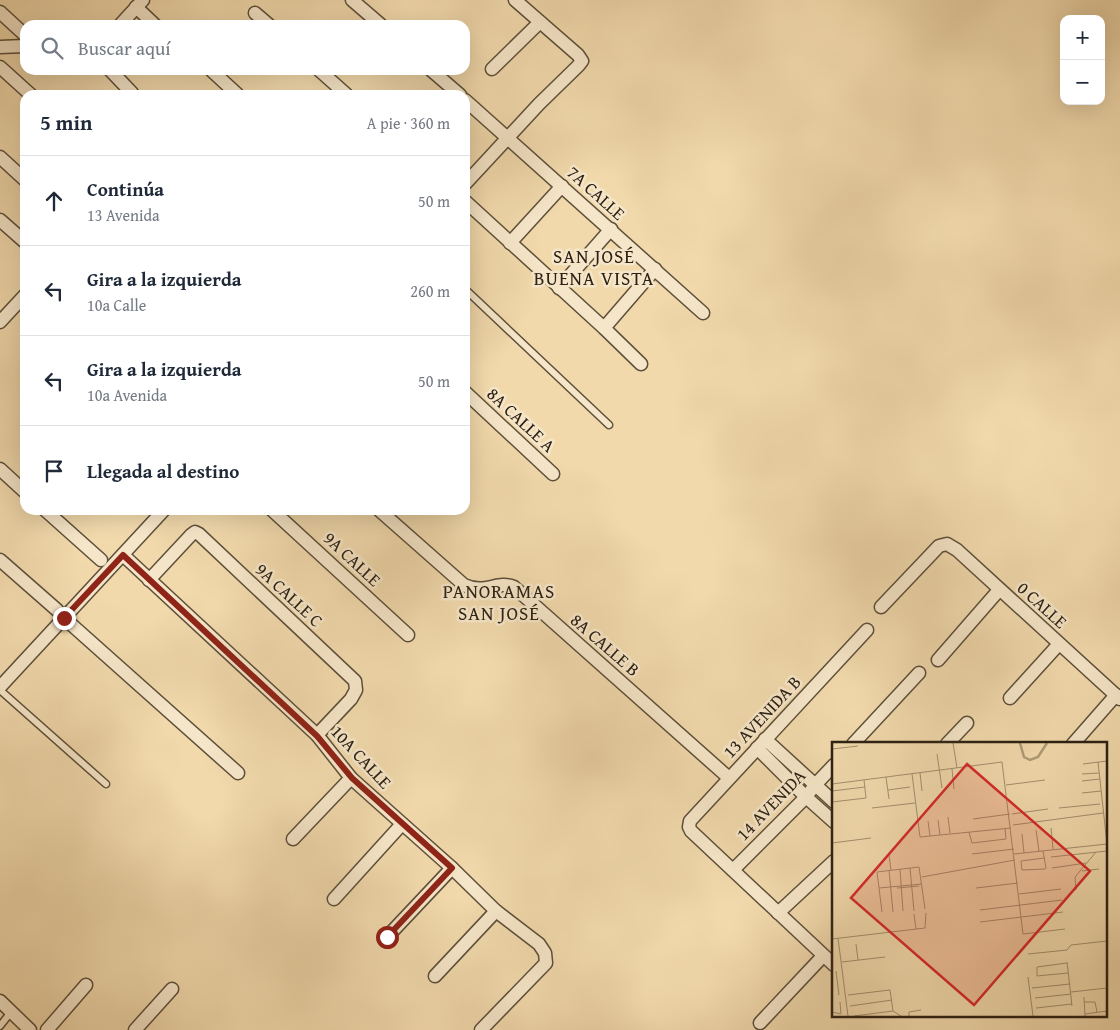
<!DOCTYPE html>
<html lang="es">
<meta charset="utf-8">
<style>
:root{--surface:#fff;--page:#f2f2f3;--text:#1f2937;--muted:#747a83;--line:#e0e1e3}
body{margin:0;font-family:"Gentium Book Plus",serif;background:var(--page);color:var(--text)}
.controls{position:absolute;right:15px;top:15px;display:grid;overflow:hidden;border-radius:10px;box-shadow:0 5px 20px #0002}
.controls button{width:45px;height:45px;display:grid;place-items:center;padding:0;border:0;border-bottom:1px solid var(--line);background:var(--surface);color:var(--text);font:25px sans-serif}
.stop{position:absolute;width:15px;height:15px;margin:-11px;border:4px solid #8f2418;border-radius:50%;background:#fff}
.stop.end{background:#8f2418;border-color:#fff;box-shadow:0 1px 5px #0008}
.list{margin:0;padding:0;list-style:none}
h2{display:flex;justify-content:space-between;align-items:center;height:65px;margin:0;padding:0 20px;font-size:21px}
h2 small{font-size:16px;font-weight:400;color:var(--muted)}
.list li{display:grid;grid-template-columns:32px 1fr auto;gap:15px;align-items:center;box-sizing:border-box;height:90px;padding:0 20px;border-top:1px solid var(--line)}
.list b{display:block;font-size:19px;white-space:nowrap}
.list p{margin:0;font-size:16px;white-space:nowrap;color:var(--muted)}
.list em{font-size:16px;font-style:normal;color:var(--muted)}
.icon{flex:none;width:28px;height:28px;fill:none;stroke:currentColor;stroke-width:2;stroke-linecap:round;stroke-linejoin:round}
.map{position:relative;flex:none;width:1120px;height:1030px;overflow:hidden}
.search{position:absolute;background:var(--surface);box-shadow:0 5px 20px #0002;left:20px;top:20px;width:450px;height:55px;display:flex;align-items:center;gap:12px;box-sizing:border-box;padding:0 18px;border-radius:15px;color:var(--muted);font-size:19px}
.panel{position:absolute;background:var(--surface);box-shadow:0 5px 20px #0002;left:20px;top:90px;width:450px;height:425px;border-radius:15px}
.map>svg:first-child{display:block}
</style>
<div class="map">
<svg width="1120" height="1030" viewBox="0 0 1120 1030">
<rect width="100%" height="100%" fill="#f1d9ac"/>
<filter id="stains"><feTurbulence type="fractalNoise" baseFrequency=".004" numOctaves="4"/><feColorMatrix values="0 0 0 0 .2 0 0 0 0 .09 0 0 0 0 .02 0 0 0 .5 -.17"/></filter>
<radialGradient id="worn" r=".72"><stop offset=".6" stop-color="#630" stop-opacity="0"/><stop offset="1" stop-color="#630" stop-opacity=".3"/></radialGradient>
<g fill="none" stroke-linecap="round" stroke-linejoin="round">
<!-- lane casing -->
<g stroke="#5d4f3a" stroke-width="9">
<g id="lane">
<polyline points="465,289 609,425"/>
<polyline points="0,690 106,784"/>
<polyline points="0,1026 11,1012"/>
</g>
</g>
<!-- street casing -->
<g stroke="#5d4f3a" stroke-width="15">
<g id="street">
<polyline points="352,0 381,25"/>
<polyline points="136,7 155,25"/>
<polyline points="0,12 25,35"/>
<polyline points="255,13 269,25"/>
<polyline points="120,25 143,0"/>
<polyline points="0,47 25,46"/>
<polyline points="0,67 31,95"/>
<polyline points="492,69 540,22"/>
<polyline points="110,70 132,93"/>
<polyline points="211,70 238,95"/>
<polyline points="319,70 347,95"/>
<polyline points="431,70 460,95"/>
<polyline points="465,100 703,313"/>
<polyline points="0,157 25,180"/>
<polyline points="465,184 539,104 578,66 582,61 578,55 515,0"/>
<polyline points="465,201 604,328 641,364"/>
<polyline points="0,220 25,242"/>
<polyline points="510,243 562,186"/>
<polyline points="559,288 611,229"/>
<polyline points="0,322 25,295"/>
<polyline points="604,328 655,269"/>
<polyline points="465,392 553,474"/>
<polyline points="0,469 25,492"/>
<polyline points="45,510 101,560"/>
<polyline points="272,510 408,635"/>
<path d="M379 510 464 585C485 595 497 580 514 587L729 778"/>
<polyline points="123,555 317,735 351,778 452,868 496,911 539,944 545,953 546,963 481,1030"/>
<polyline points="0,560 57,610"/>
<polyline points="149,580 191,535 195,532 199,534 355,681 356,690 351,699 317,735"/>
<polyline points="881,607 939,546 947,544 957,550 1120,699"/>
<polyline points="64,618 238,773"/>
<polyline points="938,660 999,590"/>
<polyline points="0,687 164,510"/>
<polyline points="1010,698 1059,644"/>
<polyline points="765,739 834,802"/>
<polyline points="853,744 919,673"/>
<polyline points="947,744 967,723"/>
<polyline points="1073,744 1116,695"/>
<polyline points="757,748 806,797 834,822"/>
<polyline points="293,839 351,778"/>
<polyline points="733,870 806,797 815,785 834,765"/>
<polyline points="334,899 402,824"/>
<polyline points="778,913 834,861"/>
<polyline points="387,937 452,868"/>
<polyline points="834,965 691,831 689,827 690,821 867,630"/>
<polyline points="435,976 496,911"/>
<polyline points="0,1001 30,1030"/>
<polyline points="760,1023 823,956"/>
<polyline points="47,1030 86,985"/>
<polyline points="135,1030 172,989"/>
</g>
</g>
<!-- lane -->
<use href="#lane" stroke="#f6e6c9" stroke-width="6"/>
<!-- street -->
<use href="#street" stroke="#f6e6c9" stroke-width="12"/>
</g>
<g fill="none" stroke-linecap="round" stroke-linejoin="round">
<!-- route -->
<polyline stroke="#8f2418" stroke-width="6" points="64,618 123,555 317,736 352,778 452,868 387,937"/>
</g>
<g text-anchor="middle" stroke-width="5" stroke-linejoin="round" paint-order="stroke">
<!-- street labels -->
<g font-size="18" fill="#2c2114" stroke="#f6e6c9">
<text transform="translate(596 193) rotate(42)" y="6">7A CALLE</text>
<text transform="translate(521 420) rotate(43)" y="6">8A CALLE A</text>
<text transform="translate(352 559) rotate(43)" y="6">9A CALLE</text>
<text transform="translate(289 595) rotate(43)" y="6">9A CALLE C</text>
<text transform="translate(1042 605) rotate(42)" y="6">0 CALLE</text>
<text transform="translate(605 645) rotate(41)" y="6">8A CALLE B</text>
<text transform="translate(762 717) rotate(-47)" y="6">13 AVENIDA B</text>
<text transform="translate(361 757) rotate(47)" y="6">10A CALLE</text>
<text transform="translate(771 805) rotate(-46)" y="6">14 AVENIDA</text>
</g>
<!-- neighbourhood labels -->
<g font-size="19" letter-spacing="1" fill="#2c2114" stroke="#f6e6c9">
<text x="594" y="263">SAN JOSÉ<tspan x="594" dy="22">BUENA VISTA</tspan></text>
<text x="499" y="598">PANORAMAS<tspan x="499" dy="22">SAN JOSÉ</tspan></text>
</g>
</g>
<!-- overview -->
<g transform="translate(832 742)">
<rect width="275" height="275" fill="#f1d9ac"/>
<path fill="none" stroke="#ae9a78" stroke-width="2.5" d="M188 1 192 15 198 18 206 15 215 1"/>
<path fill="none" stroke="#a28f6f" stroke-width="1" d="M121 1 125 26M0 7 26 4M105 12 110 46M266 20 275 102M251 22 275 19M120 27 122 47M88 31 90 49M80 32 88 95 179 86M250 32 267 31M54 35 57 57M250 39 268 37M0 42 170 20 191 192 233 187M174 43 213 38M56 48 78 45M0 49 33 45M250 51 269 49M0 60 34 56 32 38M40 66 83 61M227 66 268 62M180 72 216 67M116 75 118 91M141 77 178 72M106 78 108 93M96 79 98 94M181 83 271 71M219 86 221 107M204 88 207 109M137 90 140 101 174 97 173 86M190 92 192 111M0 101 39 96M211 109 214 126 213 127 190 128 189 119 212 116M140 112 182 107M182 112 275 102M57 113 59 128M219 115 275 109M78 126 82 169M220 126 254 121M68 127 71 169M57 128 61 170M250 129 267 127M90 135 183 118M47 146 90 142M65 146 87 144M144 146 186 141M244 148 243 135 264 110M187 152 229 147M148 168 230 158M50 170 45 130 87 125 93 167M82 172 84 187M148 180 231 170M6 196 16 274M0 197 93 186 94 171M24 202 26 218M196 212 235 208 239 203 275 199M10 220 53 215M235 220 240 264M235 221 205 225V234L236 231M4 229 7 253M196 235 201 274M200 246 238 242M239 250 275 246M16 253 58 248 61 269M252 255 253 274M203 256 239 252M252 260H263L265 270M18 264 60 258M204 266 240 262M0 270 9 272 8 260M253 272 275 269M22 274 61 269 69 274M77 274V270L89 268"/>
<path fill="#d62828" fill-opacity="0.15" stroke="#d62828" stroke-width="2.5" d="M135 22 258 129 142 263 19 156Z"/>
<rect width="275" height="275" fill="none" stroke="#2c2114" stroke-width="2.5"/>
</g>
<rect width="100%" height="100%" filter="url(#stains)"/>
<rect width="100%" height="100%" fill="url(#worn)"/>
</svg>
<div class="controls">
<button>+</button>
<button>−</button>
</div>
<div class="stop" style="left:387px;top:937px"></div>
<div class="stop end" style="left:64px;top:618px"></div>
<div class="search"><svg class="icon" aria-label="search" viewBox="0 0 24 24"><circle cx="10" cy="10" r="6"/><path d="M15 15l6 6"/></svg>Buscar aquí</div>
<section class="panel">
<h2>5 min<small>A pie · 360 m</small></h2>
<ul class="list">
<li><svg class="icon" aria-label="ahead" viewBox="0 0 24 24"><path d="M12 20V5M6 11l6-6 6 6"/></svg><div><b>Continúa</b><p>13 Avenida</p></div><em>50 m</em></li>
<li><svg class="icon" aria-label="left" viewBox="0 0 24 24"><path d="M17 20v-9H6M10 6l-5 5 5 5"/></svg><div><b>Gira a la izquierda</b><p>10a Calle</p></div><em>260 m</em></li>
<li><svg class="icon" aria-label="left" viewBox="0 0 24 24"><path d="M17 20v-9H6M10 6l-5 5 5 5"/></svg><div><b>Gira a la izquierda</b><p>10a Avenida</p></div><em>50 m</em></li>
<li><svg class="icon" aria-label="arrive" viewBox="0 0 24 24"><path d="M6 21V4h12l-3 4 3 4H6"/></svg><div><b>Llegada al destino</b></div></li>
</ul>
</section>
</div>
